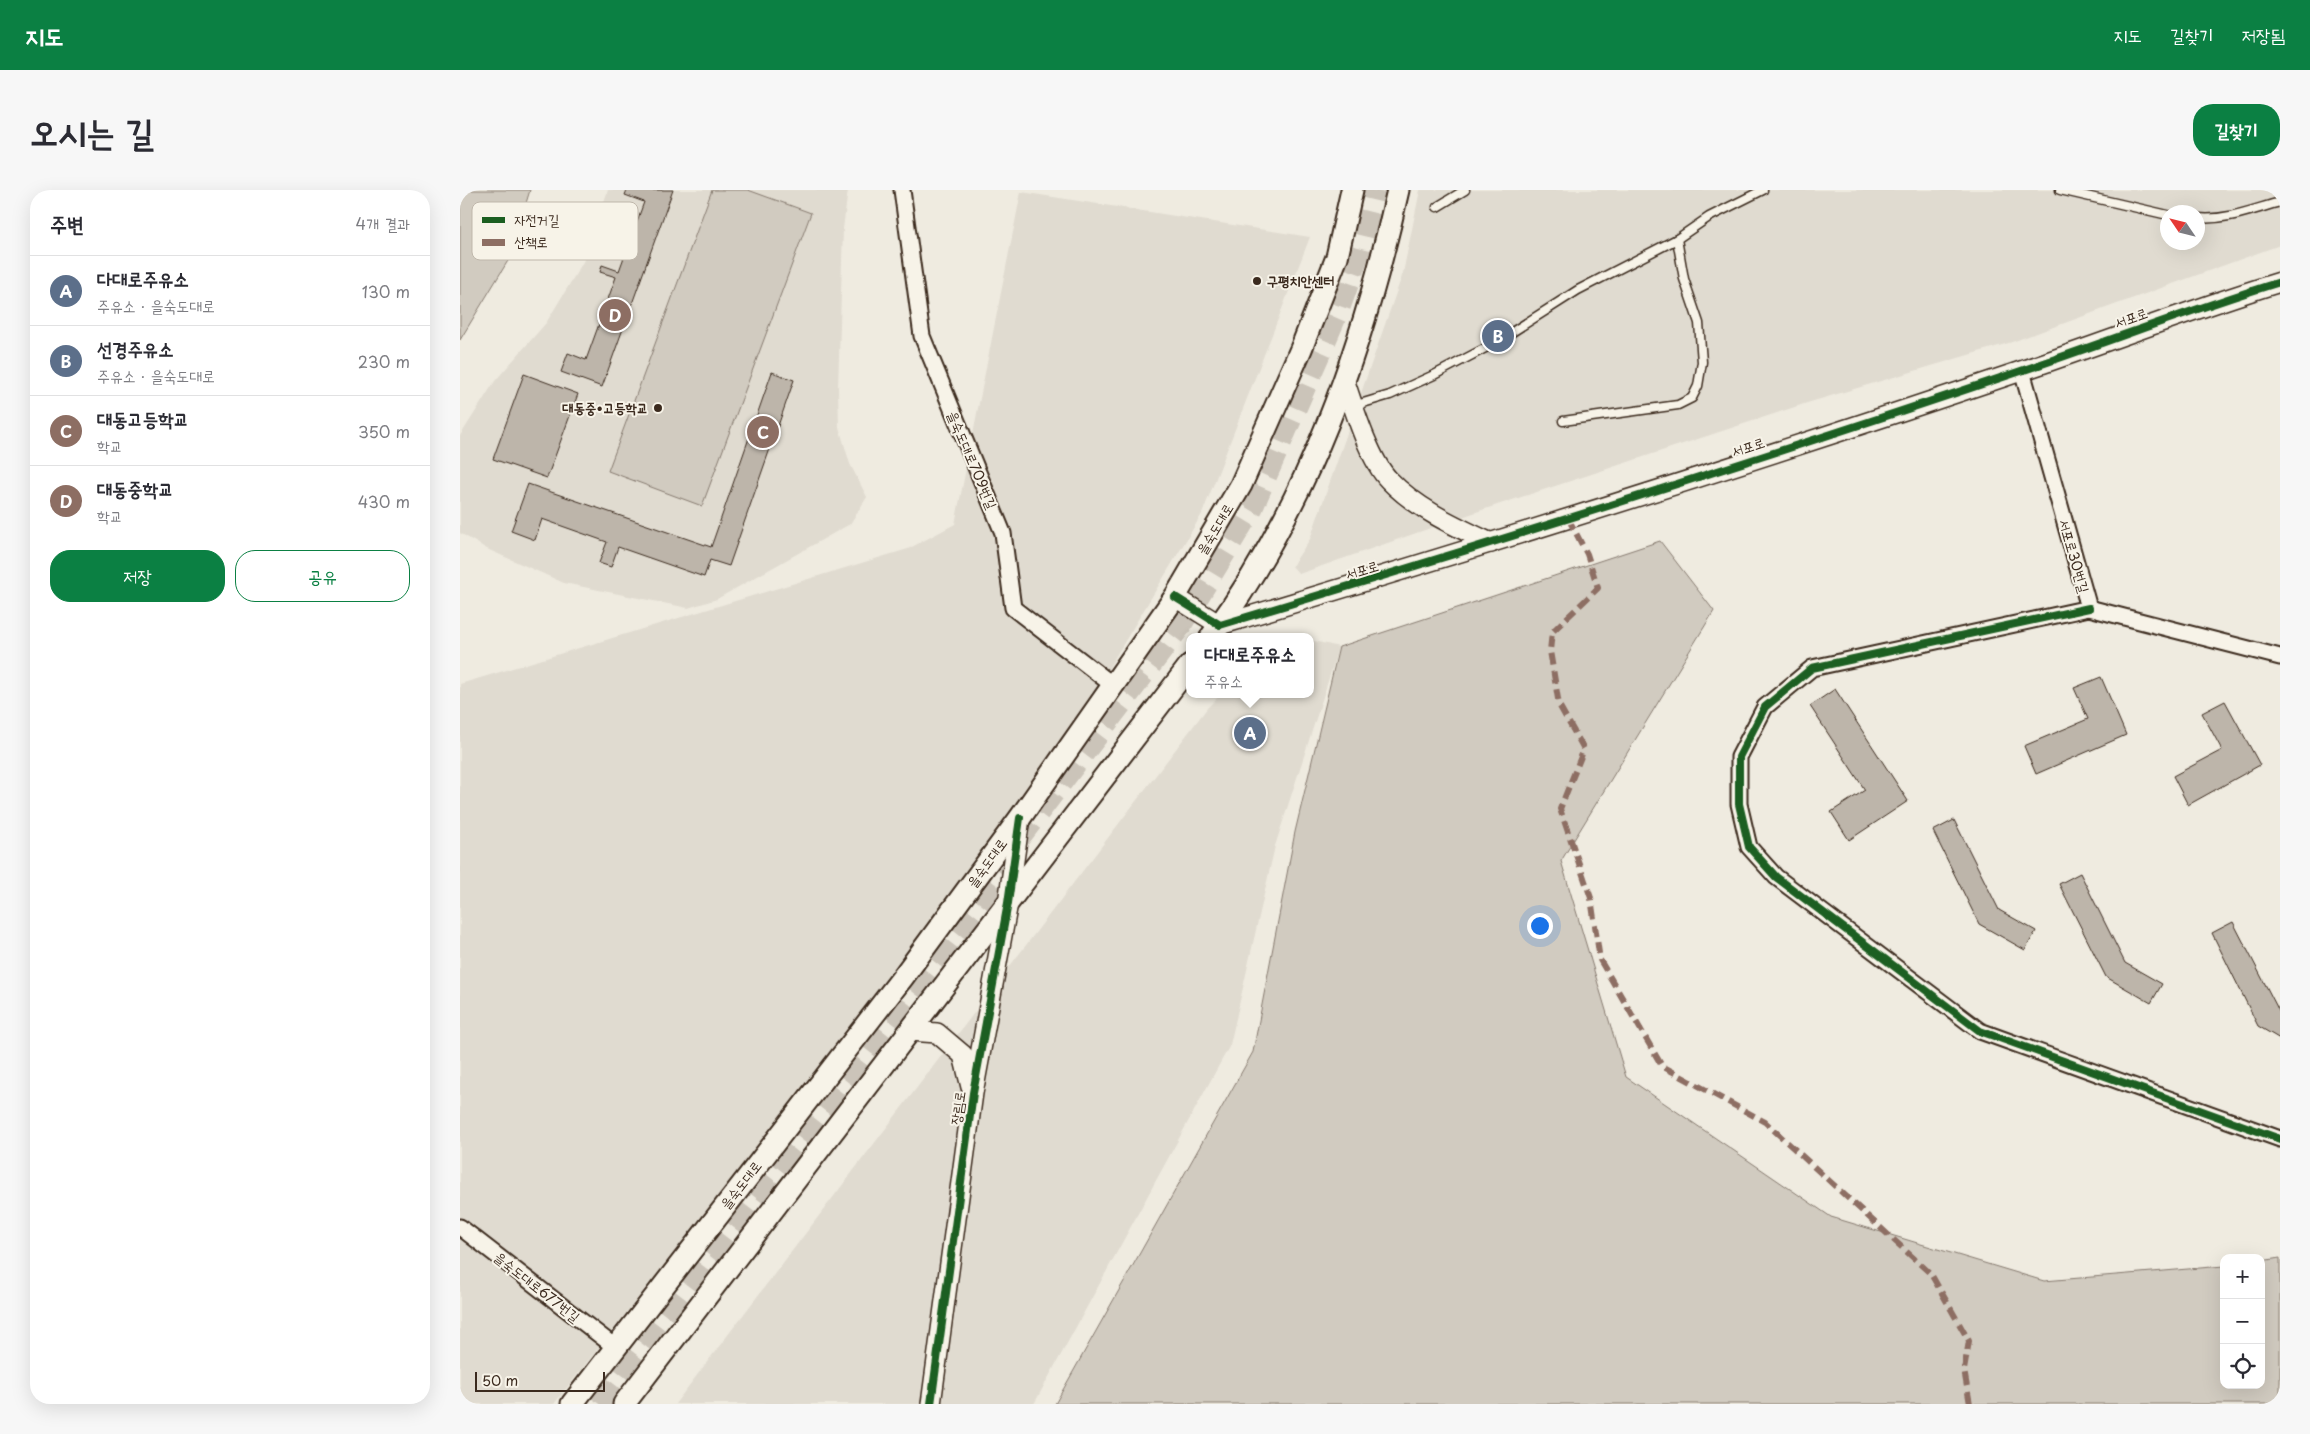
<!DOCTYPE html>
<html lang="ko">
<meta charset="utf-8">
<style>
:root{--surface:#fff;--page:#f7f7f7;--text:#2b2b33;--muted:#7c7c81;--line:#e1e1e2;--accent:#0b8043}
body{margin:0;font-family:"Playpen Sans","Poor Story",sans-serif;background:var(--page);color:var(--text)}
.controls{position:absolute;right:15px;bottom:15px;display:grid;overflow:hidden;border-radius:10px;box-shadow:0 5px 20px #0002}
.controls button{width:45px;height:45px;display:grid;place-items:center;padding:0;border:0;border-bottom:1px solid var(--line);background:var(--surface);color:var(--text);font:25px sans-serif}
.compass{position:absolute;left:1700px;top:15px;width:45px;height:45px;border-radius:50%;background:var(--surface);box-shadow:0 5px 20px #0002;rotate:305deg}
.scale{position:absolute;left:15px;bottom:12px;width:130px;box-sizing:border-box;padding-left:5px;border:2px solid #3b2a1e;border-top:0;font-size:14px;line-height:18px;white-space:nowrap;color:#3b2a1e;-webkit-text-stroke:4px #f7f3e8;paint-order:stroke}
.you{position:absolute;left:1079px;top:735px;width:18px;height:18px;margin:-12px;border:4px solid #fff;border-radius:50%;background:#1a73e8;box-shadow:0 0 0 8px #1a73e833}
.badge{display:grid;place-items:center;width:32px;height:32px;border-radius:50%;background:var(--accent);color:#fff;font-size:16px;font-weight:700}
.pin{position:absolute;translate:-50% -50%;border:2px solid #fff;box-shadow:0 1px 5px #0006}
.popup{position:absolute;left:726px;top:443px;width:128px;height:65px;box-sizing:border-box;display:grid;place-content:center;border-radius:10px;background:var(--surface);filter:drop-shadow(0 1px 4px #0005);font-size:16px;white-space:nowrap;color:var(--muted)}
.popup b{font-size:19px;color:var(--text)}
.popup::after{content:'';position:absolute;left:50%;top:100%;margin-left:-10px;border:10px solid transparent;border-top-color:var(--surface)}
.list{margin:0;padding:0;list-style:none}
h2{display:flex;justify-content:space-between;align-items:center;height:65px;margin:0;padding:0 20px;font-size:21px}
h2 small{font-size:16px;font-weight:400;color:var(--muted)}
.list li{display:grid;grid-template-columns:32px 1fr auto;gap:15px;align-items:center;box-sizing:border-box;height:70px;padding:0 20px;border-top:1px solid var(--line)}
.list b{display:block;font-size:19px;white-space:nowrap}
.list p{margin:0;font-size:16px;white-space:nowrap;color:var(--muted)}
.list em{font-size:16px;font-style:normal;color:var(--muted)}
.actions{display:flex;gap:10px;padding:15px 20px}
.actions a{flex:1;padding:11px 0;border:1px solid var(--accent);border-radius:20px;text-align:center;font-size:18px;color:var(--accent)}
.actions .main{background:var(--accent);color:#fff}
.icon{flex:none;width:28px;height:28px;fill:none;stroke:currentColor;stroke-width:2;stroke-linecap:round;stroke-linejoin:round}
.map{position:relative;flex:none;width:1820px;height:1214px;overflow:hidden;border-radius:20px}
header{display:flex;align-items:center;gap:30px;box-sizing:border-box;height:70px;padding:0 25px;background:var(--accent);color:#fff}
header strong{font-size:24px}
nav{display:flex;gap:28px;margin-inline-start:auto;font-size:18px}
.intro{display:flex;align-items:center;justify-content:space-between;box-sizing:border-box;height:120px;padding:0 30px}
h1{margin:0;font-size:35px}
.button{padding:12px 22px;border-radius:20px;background:var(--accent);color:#fff;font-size:18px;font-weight:700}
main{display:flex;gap:30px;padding:0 30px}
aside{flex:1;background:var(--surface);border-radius:20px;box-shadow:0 5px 20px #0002}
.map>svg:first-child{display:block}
</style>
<header>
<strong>지도</strong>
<nav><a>지도</a><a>길찾기</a><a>저장됨</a></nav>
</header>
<div class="intro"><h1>오시는 길</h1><a class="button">길찾기</a></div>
<main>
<aside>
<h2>주변<small>4개 결과</small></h2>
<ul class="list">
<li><span class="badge" style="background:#5c6f8a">A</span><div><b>다대로주유소</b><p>주유소 · 을숙도대로</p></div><em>130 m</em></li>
<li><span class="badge" style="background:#5c6f8a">B</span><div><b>선경주유소</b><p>주유소 · 을숙도대로</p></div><em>230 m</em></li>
<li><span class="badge" style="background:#8d6e63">C</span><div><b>대동고등학교</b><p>학교</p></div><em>350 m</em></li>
<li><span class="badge" style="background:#8d6e63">D</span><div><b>대동중학교</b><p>학교</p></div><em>430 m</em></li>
</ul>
<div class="actions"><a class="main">저장</a><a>공유</a></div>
</aside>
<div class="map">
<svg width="1820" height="1214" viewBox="0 0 1820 1214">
<rect width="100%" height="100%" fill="#efebe0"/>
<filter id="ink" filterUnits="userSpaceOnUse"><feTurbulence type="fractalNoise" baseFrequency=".02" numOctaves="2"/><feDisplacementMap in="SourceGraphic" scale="10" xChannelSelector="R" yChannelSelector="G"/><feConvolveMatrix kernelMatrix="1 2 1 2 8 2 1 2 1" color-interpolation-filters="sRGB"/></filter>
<g filter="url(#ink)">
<!-- built -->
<g fill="#e0dbd0" fill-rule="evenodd">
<polygon points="148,0 388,0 383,39 378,199 379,237 390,274 407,307 390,334 257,409 228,418 104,393 27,359 0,343 0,246 35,191 86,133 123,72"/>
<path d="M960 0H1820V55L1552 152 1347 213 1022 320 839 384 832 376 850 349 943 83ZM1708 22H1738V52H1708Z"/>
<polygon points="561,2 850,47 742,324 622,522 478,723 321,928 94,1214 0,1214 0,494 448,359 495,334"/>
<polygon points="850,450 879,457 815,656 770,855 574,1214 215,1214 748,517 761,504 850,504"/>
</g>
<!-- green -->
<g fill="#d1cbc0" stroke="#867a6f">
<polygon points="0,0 70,0 49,69 0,150"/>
<polygon points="252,0 288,0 351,23 242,316 148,281"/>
<polygon points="1200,351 1254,421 1101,671 1166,887 1371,1027 1584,1091 1764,1076 1764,1195 1801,1195 1801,1071 1820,1068 1820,1214 595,1214 793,862 835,642 879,457"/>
</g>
<!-- building -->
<g fill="#bdb5aa" stroke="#3b2a1e">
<polygon points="167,0 213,0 142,197 101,182 108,163 126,170 156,87 140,82 142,75 159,81 184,12 165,5"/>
<polygon points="312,182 334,190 269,376 250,370 244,387 158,357 151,377 139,373 147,352 82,329 75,350 51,341 68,294 251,357"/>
<polygon points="64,184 118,204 87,288 33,269"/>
<polygon points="1641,487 1666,545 1576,584 1564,556 1628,529 1614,498"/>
<polygon points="1375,499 1448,611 1389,650 1371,622 1405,600 1350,516"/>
<polygon points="1765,511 1800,575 1728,615 1713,586 1762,560 1742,523"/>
<polygon points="1494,630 1539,720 1576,741 1565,760 1519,734 1473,641"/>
<polygon points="1620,683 1665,773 1702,794 1691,813 1646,787 1599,694"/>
<polygon points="1773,732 1820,823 1820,849 1798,836 1752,743"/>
</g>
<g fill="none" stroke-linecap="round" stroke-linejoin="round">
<!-- trunk-tunnel -->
<g stroke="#cbc4b9" stroke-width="25" stroke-dasharray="25 12" stroke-linecap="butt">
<polyline points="555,651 718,437 791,317 877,120 899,58 913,0"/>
<polyline points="139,1214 562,666"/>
</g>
<!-- service casing -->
<g stroke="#3b2a1e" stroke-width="11">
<g id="service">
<polyline points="1600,0 1708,25"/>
<polyline points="977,17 1005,0"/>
<path d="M1738 28C1765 31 1794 19 1820 12"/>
<polyline points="893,216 930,205 974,185 1035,153 1118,100 1217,49 1249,27 1303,0"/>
<polyline points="1103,231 1218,215 1232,208 1238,196 1242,172 1239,133 1224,89 1217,49"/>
</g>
</g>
<!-- minor casing -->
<g stroke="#3b2a1e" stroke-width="19">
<g id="minor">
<polyline points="442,0 462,146 543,343 553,418 654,496"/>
<polyline points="1562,181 1629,418 1820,467"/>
<polyline points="1629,418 1352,478 1305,517 1279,567 1279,614 1289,657 1316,687 1520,841 1820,949"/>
<polyline points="0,1037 155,1157"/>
</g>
</g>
<!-- tertiary casing -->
<g stroke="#3b2a1e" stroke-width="22">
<g id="tertiary">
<path d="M885 192C894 219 910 271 929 290 957 319 995 336 1031 353"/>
<path d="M715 407 760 435C1028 355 1295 271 1561 181 1647 152 1732 119 1820 92"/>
<polyline points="450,841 477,843 503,865 511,897"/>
<polyline points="471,1214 513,903 548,713 560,628"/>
</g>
</g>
<!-- secondary casing -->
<g stroke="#3b2a1e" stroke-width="25">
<g id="secondary">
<path d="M751 447C848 315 903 158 938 0"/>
<polyline points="112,1214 443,787 560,628 715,407 781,295 841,159 877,67 892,0"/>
<polyline points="164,1214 730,475"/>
</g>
</g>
<!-- service -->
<use href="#service" stroke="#f7f3e8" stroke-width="8"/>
<!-- minor -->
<use href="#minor" stroke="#f7f3e8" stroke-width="15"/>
<!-- tertiary -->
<use href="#tertiary" stroke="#f7f3e8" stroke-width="19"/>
<!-- secondary -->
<use href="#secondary" stroke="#f7f3e8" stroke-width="21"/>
<!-- quiet -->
<polyline stroke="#8d6e63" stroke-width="6" stroke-dasharray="12 6" stroke-linecap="butt" points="1108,328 1127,364 1138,398 1092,442 1090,461 1099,515 1124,559 1100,619 1131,708 1140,770 1202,876 1305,932 1471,1084 1509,1151 1504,1180 1510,1214"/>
<!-- cycleway casing -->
<g stroke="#f7f3e8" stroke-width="11">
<g id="cycleway">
<path d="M715 407 760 435C1028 355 1295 271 1561 181 1647 152 1732 119 1820 92"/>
<polyline points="1629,418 1352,478 1305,517 1279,567 1279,614 1289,657 1316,687 1520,841 1820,949"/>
<polyline points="471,1214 513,903 548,713 560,628"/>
</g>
</g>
<!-- cycleway -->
<use href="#cycleway" stroke="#1b5e20" stroke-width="8"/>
</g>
</g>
<!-- markers -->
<g fill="#3b2a1e" stroke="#f7f3e8" stroke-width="2">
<circle cx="797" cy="91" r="5"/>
<circle cx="198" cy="218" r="5"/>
</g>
<g text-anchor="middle" stroke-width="4" stroke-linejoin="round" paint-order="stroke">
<!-- poi labels -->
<g font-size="14" font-weight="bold" fill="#3b2a1e" stroke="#f7f3e8" text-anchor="start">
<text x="807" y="96">구평치안센터</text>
<text x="188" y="223" text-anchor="end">대동중•고등학교</text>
</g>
<!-- street labels -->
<g font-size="14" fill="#3b2a1e" stroke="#f7f3e8">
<text transform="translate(1671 128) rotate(-20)" y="5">서포로</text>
<text transform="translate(1288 257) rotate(-18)" y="5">서포로</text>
<text transform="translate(512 270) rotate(67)" y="5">을숙도대로709번길</text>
<text transform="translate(755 339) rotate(-59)" y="5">을숙도대로</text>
<text transform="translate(1614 366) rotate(74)" y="5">서포로30번길</text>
<text transform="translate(902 380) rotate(-17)" y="5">서포로</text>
<text transform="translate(527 673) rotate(-54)" y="5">을숙도대로</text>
<text transform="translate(498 918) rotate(-82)" y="5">장림로</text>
<text transform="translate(281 995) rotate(-52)" y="5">을숙도대로</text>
<text transform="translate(77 1097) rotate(38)" y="5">을숙도대로677번길</text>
</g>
</g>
<!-- legend -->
<rect x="12" y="12" width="166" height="58" rx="8" fill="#f7f3e8" stroke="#bfb7ab" stroke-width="1"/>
<rect x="22" y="27" width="23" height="6" fill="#1b5e20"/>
<rect x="22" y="49" width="23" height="7" fill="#8d6e63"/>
<g font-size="14" fill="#3b2a1e">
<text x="54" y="35">자전거길</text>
<text x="54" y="57">산책로</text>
</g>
</svg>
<div class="controls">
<button>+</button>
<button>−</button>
<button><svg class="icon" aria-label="locate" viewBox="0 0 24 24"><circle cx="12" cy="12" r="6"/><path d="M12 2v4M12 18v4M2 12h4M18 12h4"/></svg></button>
</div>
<svg class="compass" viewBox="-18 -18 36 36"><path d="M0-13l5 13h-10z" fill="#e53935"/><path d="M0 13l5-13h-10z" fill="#7c7c81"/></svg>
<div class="scale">50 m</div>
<div class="you"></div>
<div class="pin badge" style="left:790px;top:543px;background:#5c6f8a">A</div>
<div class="popup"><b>다대로주유소</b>주유소</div>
<div class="pin badge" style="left:1038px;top:146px;background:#5c6f8a">B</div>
<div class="pin badge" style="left:303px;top:242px;background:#8d6e63">C</div>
<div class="pin badge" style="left:155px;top:125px;background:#8d6e63">D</div>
</div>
</main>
